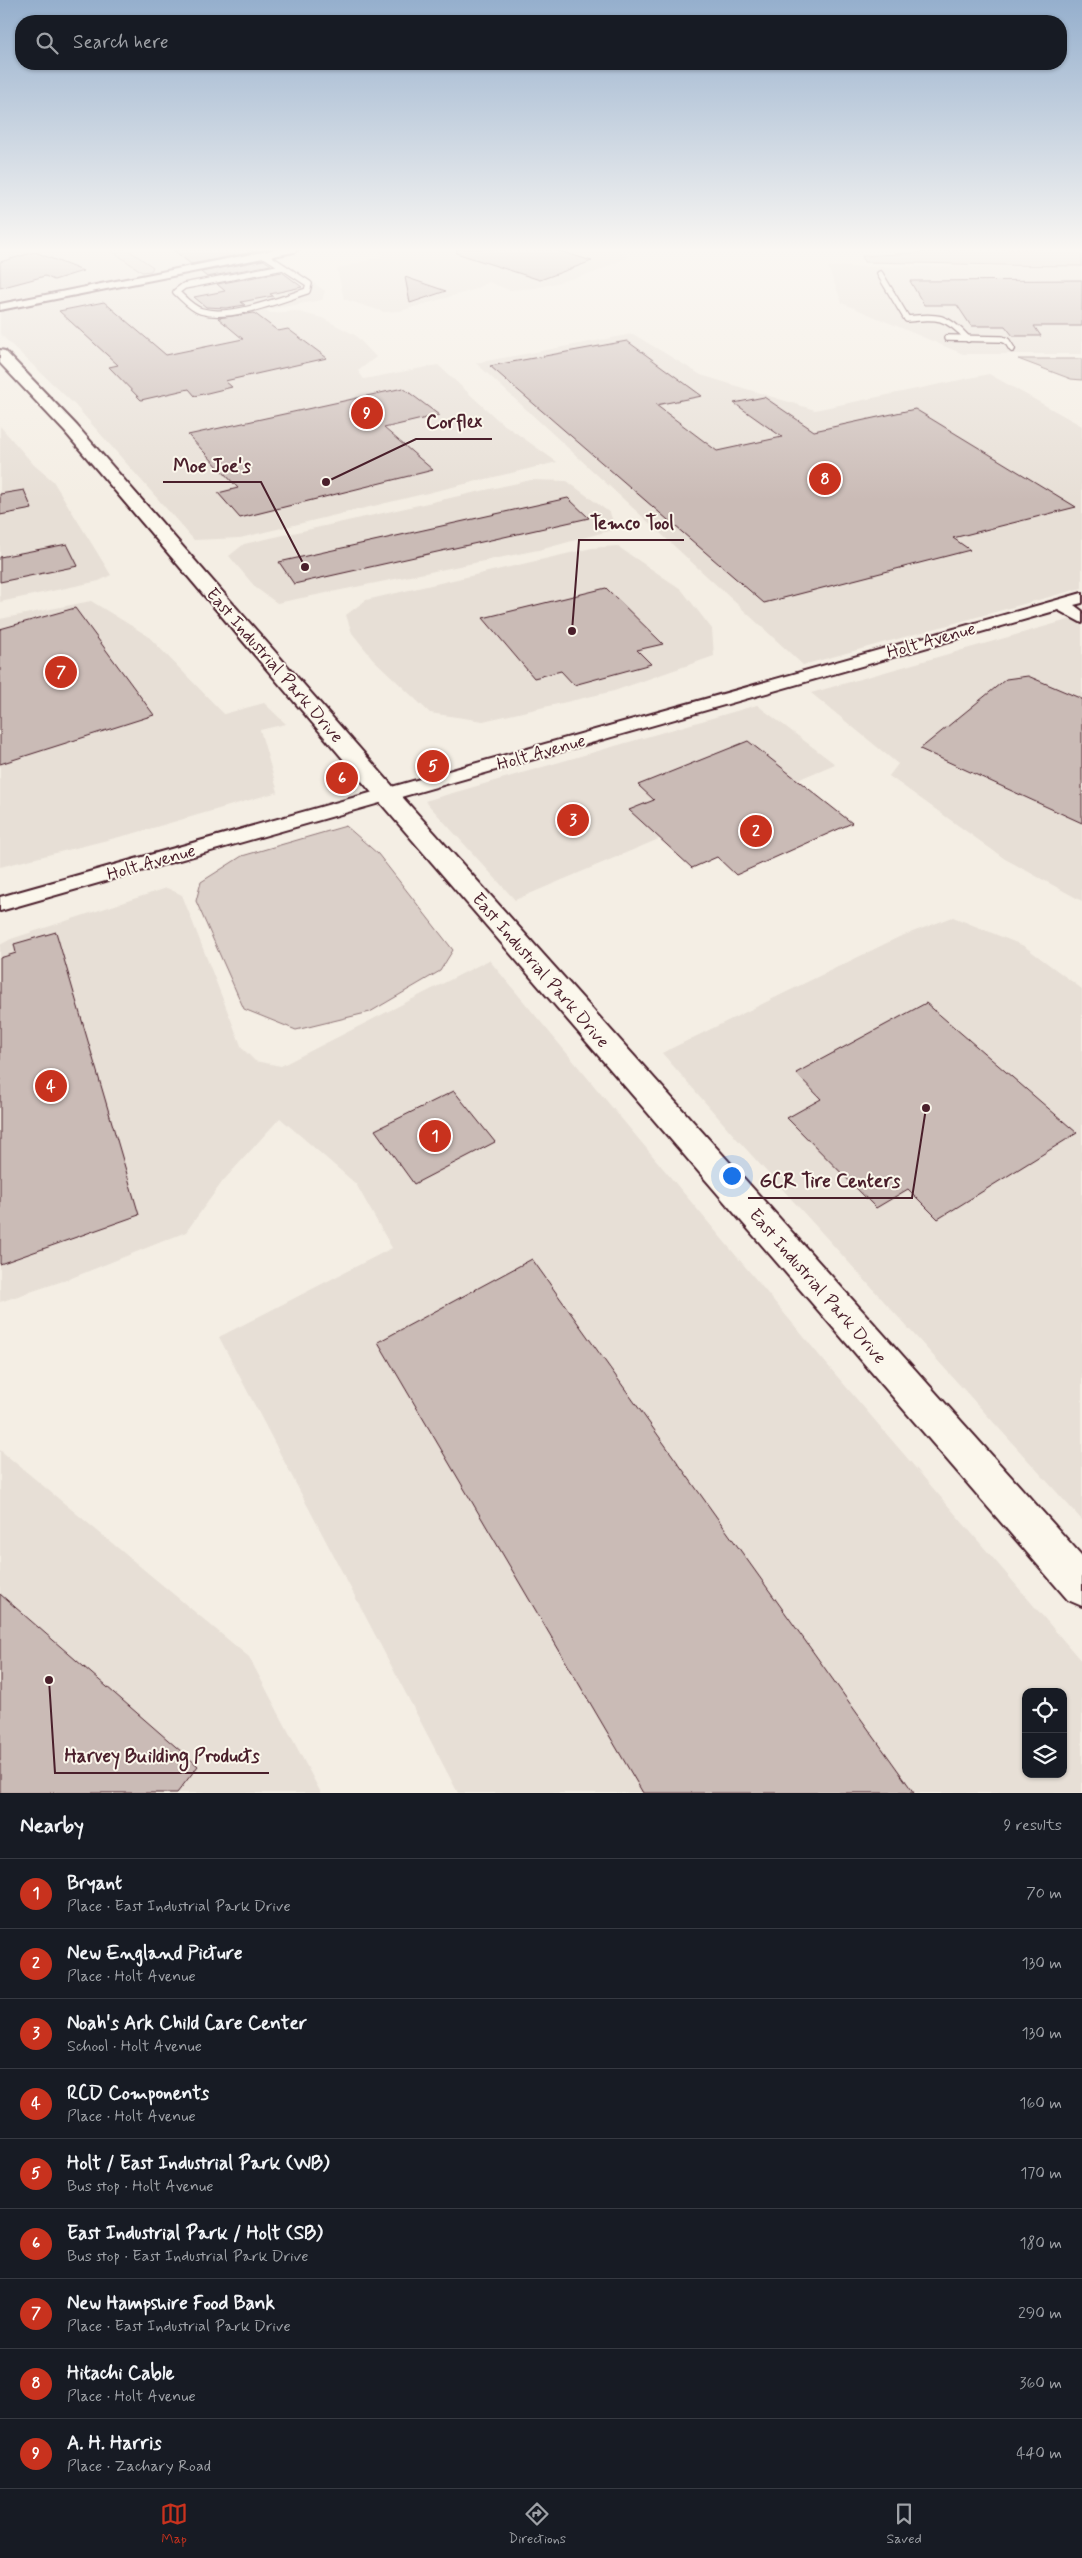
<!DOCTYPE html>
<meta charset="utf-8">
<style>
:root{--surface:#171b24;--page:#20242c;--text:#f1f3f6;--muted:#9ea1a6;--line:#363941;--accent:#c8321e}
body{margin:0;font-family:Mynerve,sans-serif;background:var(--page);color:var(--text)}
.controls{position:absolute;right:15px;bottom:15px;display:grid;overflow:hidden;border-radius:10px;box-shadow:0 1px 4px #0004}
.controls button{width:45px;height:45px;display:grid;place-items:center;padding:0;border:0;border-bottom:1px solid var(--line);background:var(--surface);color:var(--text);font:25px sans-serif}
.you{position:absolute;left:731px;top:1175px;width:18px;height:18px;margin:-12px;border:4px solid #fff;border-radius:50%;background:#1a73e8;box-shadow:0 0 0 8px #1a73e833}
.badge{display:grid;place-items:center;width:32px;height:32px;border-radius:50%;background:var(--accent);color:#fff;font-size:16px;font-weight:700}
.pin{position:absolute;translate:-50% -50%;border:2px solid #fff;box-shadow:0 1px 5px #0006}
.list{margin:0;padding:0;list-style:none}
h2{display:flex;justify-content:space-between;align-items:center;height:65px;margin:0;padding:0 20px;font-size:21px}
h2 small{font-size:16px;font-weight:400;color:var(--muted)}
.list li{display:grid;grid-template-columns:32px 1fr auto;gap:15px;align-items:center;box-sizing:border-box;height:70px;padding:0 20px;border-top:1px solid var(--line)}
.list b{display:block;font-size:19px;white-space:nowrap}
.list p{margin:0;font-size:16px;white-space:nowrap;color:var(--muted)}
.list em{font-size:16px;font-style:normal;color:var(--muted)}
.icon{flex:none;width:28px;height:28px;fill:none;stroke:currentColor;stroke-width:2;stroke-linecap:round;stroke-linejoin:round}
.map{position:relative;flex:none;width:1082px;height:1793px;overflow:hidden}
.search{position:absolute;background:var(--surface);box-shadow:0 1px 4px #0004;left:15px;right:15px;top:15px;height:55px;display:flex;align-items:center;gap:12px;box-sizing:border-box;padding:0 18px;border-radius:20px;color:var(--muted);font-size:19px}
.sheet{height:695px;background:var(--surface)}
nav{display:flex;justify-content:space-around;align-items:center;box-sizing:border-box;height:70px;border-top:1px solid var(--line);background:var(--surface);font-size:14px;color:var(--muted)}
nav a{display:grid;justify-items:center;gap:2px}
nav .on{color:var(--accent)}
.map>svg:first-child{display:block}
</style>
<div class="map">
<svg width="1082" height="1793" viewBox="0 0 1082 1793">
<rect width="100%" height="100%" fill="#f4eee4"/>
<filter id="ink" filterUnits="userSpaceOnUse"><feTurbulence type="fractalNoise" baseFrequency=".02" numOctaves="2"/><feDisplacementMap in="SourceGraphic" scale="10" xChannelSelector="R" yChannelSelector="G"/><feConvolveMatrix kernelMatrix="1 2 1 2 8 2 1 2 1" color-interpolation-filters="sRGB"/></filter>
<g filter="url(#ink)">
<!-- built -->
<g fill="#e7dfd6" fill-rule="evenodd">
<polygon points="0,249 275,249 0,301"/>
<polygon points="380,249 618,249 628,257 594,273 536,288 509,290 489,282 473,290 400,311 384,312 344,299 337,269 382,256"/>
<polygon points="277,257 325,291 322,300 265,310 271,313 295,311 322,318 355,335 376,357 358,371 364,379 438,365 499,421 557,462 240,538 194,540 74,404 0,334 0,311"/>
<polygon points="1082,266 1082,354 963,354 842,303 828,267"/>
<polygon points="633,334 701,375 815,410 989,374 1082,426 1082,588 803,665 476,363"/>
<polygon points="0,426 34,465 53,481 111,575 99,581 0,602"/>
<polygon points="531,480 567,481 610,513 616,529 543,549 277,603 256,588 229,556 244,544"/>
<polygon points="617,546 681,589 712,629 714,656 614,691 483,721 430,713 373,659 352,633 346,615 366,600 592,548"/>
<polygon points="91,601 148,636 224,714 264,703 286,724 260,730 278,792 135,833 0,867 0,619"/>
<polygon points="1082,616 1082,901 1005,859 889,776 898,764 811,693"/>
<polygon points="757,705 835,764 515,900 425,801"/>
<path d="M167 888 182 895 242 1048 255 1061 281 1066 489 960 824 1361 1082 1662V1793H458L219 1337 392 1248 356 1184 280 1118 223 1181 186 1232 69 1279 0 1302V945L11 939ZM1026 1692H1063V1774H1026Z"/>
<polygon points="953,917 1024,946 1082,989 1082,1520 737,1139 662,1053 899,937"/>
<polygon points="0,1450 249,1657 321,1793 0,1793"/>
</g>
<!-- green -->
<g fill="#dbd0c9" stroke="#92787a">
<polygon points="109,249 127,249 153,267 151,271 142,272"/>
<path d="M986 249H1082V266C1009 266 937 263 864 262L862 256Z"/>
<polygon points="1018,359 1082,359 1082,380 1071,379"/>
<polygon points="346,826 378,854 453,950 440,971 370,1012 296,1030 244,1009 196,901 201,882 242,856"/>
</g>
<!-- building -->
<g fill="#cabbb6" stroke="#4a1f2b">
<polygon points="172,249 251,249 254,252 191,264"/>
<polygon points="457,249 553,249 592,261 540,280 456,253"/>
<polygon points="35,252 83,271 54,280 45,276 0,288 0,262"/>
<polygon points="264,260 271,265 207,277 201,272"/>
<polygon points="282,272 302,287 270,294 273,296 241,302 245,305 226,308 206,307 194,297 225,291 217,284"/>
<polygon points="405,277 446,291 410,303"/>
<polygon points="1082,280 1082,326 1034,326 1041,336 1013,336 1005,326 971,326 957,305 924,305 910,281"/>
<polygon points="104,302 166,355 243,339 218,318 254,313 278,331 288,329 327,358 225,381 232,387 195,396 189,389 141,400 109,367 118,365 59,311"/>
<polygon points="627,341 702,396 656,405 717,451 782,437 734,403 764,397 814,431 915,409 1076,507 953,538 970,550 764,603 490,366"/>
<polygon points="403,388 439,415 384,428 433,470 240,518 218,493 238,488 188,435"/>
<polygon points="24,490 32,509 0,515 0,494"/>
<polygon points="568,498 589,518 294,584 279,562"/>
<polygon points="67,544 78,566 0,582 0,557"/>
<polygon points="606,588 663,644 637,650 651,664 574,685 561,671 534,678 483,618"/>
<polygon points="75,608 154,715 0,764 0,629"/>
<polygon points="1028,676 1082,699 1082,823 920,749 1006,679"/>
<polygon points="748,741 852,823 736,875 717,857 692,868 629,810 654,800 638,785"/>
<polygon points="56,932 139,1215 0,1264 0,958 16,953 14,944"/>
<polygon points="926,1003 1077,1133 938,1219 908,1189 876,1208 787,1118 821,1099 796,1073"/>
<polygon points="454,1091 495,1142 414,1184 375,1130"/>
<polygon points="532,1259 914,1793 643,1793 378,1342"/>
<polygon points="0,1594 198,1766 177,1793 0,1793"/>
</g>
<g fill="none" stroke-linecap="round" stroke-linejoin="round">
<!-- service casing -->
<g stroke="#4a1f2b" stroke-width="8">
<g id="service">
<path d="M265 255 309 284 307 291C279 300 230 320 201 311 191 308 183 298 176 292L184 286 283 267"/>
<path d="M880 274 907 319C937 315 947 316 968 339"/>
<polyline points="947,338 1002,339 1007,341 1012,349"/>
</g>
</g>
<!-- minor casing -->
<g stroke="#4a1f2b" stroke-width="4">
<g id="minor">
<polygon points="277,249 299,249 294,252 0,310 0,304"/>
<polygon points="1082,593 1082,603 1074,605 1082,611 1082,623 1058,610 0,911 0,897"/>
</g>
</g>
<!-- tertiary casing -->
<g stroke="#4a1f2b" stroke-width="4">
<polygon id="tertiary" points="0,350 5,351 77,426 396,790 1082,1556 1082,1606 1068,1600 378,800 65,432 0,363"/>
</g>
<!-- service -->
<use href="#service" stroke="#fbf7ec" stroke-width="5.5"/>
<!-- minor -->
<use href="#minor" fill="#fbf7ec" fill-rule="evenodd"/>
<!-- tertiary -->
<use href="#tertiary" fill="#fbf7ec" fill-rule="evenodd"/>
</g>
</g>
<!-- sky -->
<linearGradient id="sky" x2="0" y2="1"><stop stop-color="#95afcd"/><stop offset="0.5" stop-color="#faf7f3"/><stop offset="1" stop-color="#faf7f3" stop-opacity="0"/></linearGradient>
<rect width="1082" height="500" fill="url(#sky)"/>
<g text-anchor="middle" stroke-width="4" stroke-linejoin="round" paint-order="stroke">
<!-- street labels -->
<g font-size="18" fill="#4a1f2b" stroke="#fbf7ec">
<text transform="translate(931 640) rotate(-16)" y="6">Holt Avenue</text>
<text transform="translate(275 665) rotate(49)" y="6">East Industrial Park Drive</text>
<text transform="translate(541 752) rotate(-16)" y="6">Holt Avenue</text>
<text transform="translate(151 862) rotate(-16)" y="6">Holt Avenue</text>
<text transform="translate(541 970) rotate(49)" y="6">East Industrial Park Drive</text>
<text transform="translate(818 1286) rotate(49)" y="6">East Industrial Park Drive</text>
</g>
</g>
<!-- callouts -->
<path fill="none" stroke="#4a1f2b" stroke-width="2" d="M326 482L416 439H492M305 567L261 482H163M572 631L579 540H684M926 1108L912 1198H748M49 1680L55 1773H269"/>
<g fill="#4a1f2b" stroke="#fbf7ec" stroke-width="2">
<circle cx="326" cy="482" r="5"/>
<circle cx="305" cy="567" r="5"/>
<circle cx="572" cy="631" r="5"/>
<circle cx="926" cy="1108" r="5"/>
<circle cx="49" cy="1680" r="5"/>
</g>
<g font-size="19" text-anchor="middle" font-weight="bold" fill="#4a1f2b" stroke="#fbf7ec" stroke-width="4" stroke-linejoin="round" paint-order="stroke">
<text x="454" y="428">Corflex</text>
<text x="212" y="472">Moe Joe's</text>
<text x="632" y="529">Temco Tool</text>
<text x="830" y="1187">GCR Tire Centers</text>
<text x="162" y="1762">Harvey Building Products</text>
</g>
</svg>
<div class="controls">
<button><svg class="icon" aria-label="locate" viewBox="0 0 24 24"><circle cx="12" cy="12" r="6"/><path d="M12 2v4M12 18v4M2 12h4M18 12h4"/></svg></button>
<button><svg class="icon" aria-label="layers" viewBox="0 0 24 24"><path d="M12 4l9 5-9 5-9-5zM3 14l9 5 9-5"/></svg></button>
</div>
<div class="you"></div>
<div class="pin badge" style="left:435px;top:1136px">1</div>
<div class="pin badge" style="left:756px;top:831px">2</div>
<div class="pin badge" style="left:573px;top:820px">3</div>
<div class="pin badge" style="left:51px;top:1086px">4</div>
<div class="pin badge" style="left:433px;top:766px">5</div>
<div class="pin badge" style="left:342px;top:778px">6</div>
<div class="pin badge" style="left:61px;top:672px">7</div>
<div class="pin badge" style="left:825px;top:479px">8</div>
<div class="pin badge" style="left:367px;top:413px">9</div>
<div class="search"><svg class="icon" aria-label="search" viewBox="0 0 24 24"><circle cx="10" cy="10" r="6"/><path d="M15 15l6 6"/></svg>Search here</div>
</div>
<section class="sheet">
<h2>Nearby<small>9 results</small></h2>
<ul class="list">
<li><span class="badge">1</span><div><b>Bryant</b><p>Place · East Industrial Park Drive</p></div><em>70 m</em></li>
<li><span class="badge">2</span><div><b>New England Picture</b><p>Place · Holt Avenue</p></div><em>130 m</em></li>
<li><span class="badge">3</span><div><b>Noah's Ark Child Care Center</b><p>School · Holt Avenue</p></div><em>130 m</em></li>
<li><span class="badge">4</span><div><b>RCD Components</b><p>Place · Holt Avenue</p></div><em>160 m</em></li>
<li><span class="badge">5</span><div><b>Holt / East Industrial Park (WB)</b><p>Bus stop · Holt Avenue</p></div><em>170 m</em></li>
<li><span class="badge">6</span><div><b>East Industrial Park / Holt (SB)</b><p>Bus stop · East Industrial Park Drive</p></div><em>180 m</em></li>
<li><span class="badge">7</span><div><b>New Hampshire Food Bank</b><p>Place · East Industrial Park Drive</p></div><em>290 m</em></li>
<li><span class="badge">8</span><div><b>Hitachi Cable</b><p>Place · Holt Avenue</p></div><em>360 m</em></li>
<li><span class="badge">9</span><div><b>A. H. Harris</b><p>Place · Zachary Road</p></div><em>440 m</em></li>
</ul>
</section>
<nav>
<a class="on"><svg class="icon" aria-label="map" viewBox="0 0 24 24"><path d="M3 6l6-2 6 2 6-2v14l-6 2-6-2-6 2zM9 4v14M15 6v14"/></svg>Map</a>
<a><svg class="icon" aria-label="directions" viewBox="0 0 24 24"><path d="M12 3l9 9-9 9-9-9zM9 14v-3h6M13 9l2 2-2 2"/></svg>Directions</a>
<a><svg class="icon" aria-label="saved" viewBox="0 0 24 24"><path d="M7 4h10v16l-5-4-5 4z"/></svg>Saved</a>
</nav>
